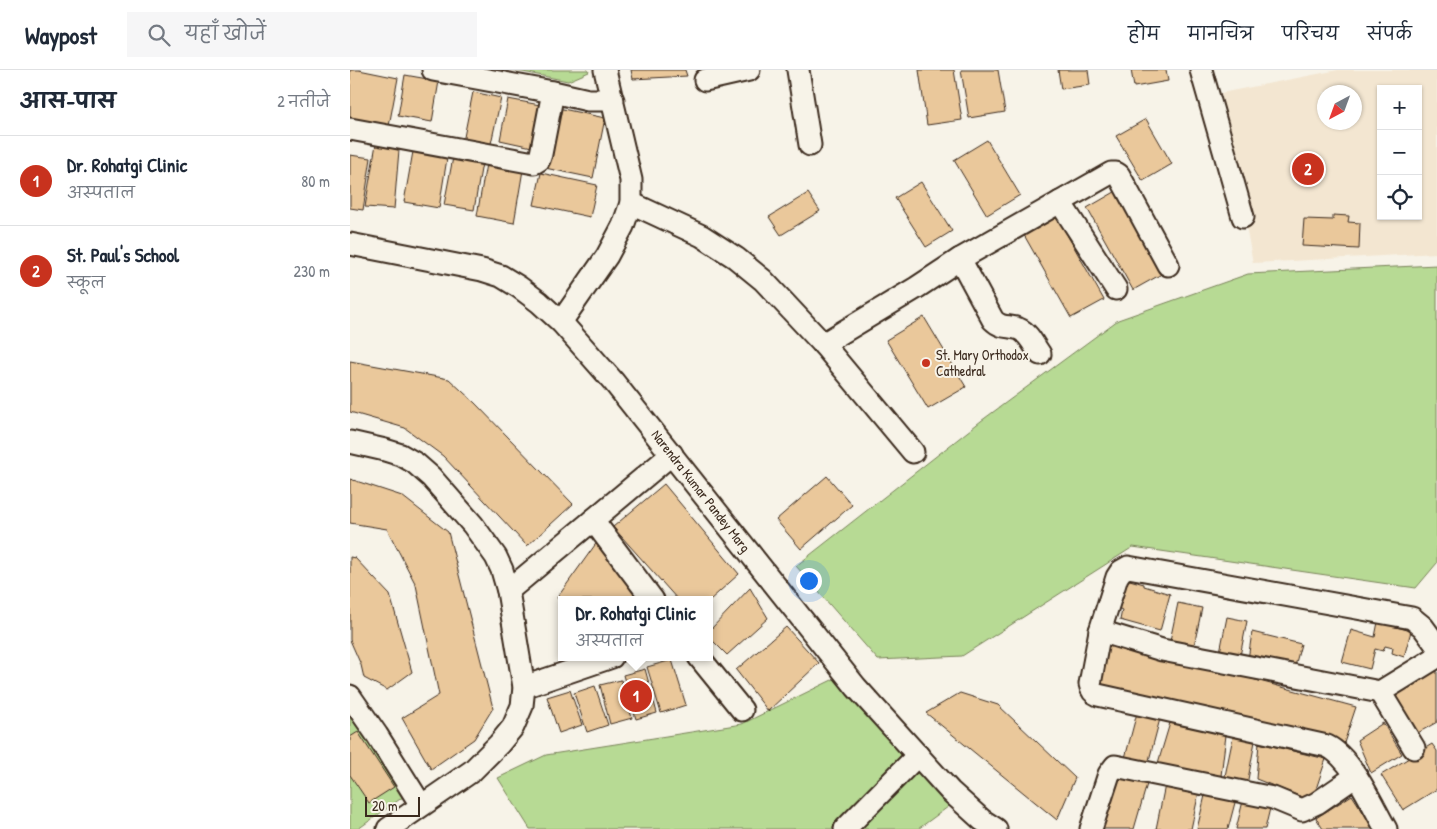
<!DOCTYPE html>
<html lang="hi">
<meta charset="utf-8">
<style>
:root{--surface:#fff;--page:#f6f6f7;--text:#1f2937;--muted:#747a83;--line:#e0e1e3;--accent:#c8321e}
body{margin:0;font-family:"Patrick Hand","Playpen Sans Deva",sans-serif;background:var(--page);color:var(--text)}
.controls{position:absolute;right:15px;top:15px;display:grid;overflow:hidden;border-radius:0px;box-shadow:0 1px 4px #0004}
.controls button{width:45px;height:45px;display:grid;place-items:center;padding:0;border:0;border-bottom:1px solid var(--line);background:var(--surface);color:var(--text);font:25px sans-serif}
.compass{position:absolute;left:967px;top:15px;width:45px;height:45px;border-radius:50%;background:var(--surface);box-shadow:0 1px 4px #0004;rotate:221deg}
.scale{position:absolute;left:15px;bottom:12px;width:55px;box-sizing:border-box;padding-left:5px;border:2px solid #3b2a1e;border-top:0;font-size:14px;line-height:18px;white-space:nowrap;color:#3b2a1e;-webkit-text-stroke:4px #f7f3e8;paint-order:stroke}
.you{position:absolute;left:458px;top:510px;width:18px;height:18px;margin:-12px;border:4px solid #fff;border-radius:50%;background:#1a73e8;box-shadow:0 0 0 8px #1a73e833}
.badge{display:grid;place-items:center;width:32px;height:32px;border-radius:50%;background:var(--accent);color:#fff;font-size:16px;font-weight:700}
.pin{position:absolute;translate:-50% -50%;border:2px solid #fff;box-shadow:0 1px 5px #0006}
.popup{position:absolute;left:208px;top:526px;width:155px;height:65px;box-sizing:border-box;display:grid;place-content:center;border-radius:0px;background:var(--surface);filter:drop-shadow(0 1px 4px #0005);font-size:16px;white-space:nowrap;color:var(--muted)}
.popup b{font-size:19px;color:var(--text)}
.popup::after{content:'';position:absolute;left:50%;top:100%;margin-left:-10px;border:10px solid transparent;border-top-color:var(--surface)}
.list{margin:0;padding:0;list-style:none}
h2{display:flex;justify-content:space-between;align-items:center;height:65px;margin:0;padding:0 20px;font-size:21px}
h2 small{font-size:16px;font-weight:400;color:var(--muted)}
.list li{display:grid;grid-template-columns:32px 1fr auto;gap:15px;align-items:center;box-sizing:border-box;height:90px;padding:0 20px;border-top:1px solid var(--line)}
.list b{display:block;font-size:19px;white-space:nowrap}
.list p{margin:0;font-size:16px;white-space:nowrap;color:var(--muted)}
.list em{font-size:16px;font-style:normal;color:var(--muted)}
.icon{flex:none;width:28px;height:28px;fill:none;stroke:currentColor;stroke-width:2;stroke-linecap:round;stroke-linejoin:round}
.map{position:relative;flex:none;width:1087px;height:759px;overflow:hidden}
header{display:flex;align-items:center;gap:30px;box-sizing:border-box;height:70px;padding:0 25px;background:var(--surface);border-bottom:1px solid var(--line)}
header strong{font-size:24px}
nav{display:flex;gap:28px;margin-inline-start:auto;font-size:18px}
.search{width:350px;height:45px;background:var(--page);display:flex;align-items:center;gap:12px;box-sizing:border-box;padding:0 18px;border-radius:0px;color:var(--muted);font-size:19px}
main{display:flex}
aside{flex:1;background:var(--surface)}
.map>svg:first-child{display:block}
</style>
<header>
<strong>Waypost</strong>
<div class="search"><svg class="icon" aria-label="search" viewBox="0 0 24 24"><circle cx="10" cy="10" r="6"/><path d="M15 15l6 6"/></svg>यहाँ खोजें</div>
<nav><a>होम</a><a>मानचित्र</a><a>परिचय</a><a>संपर्क</a></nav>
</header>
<main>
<aside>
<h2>आस-पास<small>2 नतीजे</small></h2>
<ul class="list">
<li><span class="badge">1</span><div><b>Dr. Rohatgi Clinic</b><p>अस्पताल</p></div><em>80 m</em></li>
<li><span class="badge">2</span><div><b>St. Paul's School</b><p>स्कूल</p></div><em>230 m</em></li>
</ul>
</aside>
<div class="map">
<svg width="1087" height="759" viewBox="0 0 1087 759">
<rect width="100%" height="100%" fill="#f7f3e8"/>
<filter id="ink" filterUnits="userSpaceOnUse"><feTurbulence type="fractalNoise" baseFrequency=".02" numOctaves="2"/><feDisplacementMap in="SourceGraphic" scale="10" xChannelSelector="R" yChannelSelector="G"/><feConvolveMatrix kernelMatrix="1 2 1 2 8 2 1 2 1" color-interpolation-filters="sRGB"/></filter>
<g filter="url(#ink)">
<!-- built -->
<path fill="#f3e6d1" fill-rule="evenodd" d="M988 0H1087V183L903 193 871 23ZM1031 19H1068V146H1031ZM974 22H1004V52H974Z"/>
<!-- green -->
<g fill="#b7da94" stroke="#798259">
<polygon points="163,0 238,0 239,2 218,11"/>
<polygon points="1087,195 1087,493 1066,518 783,477 612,586 528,590 446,496 631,351 768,250 898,204"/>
<polygon points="484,609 602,734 568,759 180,759 148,708 196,685 392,654"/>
<polygon points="0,640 60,722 8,759 0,759"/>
</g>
<!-- building -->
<g fill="#eac89b" stroke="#3b2a1e">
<polygon points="0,0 9,0 48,8 39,56 0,48"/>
<polygon points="281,0 335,0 337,6 283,9"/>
<polygon points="569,0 604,0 612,50 577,55"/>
<polygon points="611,0 648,0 655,42 619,48"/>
<polygon points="708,0 738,0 740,15 711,19"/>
<polygon points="781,0 816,0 818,11 784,17"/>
<polygon points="55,5 89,11 82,52 48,46"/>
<polygon points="123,22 151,28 140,78 113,72"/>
<polygon points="158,29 190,35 182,77 150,70"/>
<polygon points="208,38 255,48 243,108 195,98"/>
<polygon points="796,49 822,94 793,111 766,66"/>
<polygon points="637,70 670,125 637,145 604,90"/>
<polygon points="26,74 49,80 44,139 15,137"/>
<polygon points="64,76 98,82 89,138 54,132"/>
<polygon points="104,82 133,87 124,140 94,135"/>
<polygon points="0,85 21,88 13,140 0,138"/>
<polygon points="137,88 174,94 164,153 127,146"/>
<polygon points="191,103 247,115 240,147 184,135"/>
<polygon points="571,112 602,161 576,177 545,128"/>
<polygon points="770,119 817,201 783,220 737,138"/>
<polygon points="458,123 470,141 431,165 419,147"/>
<polygon points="983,145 999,146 998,152 1010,153 1009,179 952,176 954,149 983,150"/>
<polygon points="707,147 754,230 721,248 674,165"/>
<polygon points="574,247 616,317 578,339 536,270"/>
<polygon points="0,291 99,309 125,333 223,434 177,476 93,386 55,358 0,342"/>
<polygon points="477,406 502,435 451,479 426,450"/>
<polygon points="0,409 52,426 98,462 143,638 124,669 81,699 52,648 89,625 66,515 37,459 0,453"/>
<polygon points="314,414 389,504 360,530 328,530 263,457"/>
<polygon points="250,468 301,530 212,530 212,533 207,528"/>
<polygon points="0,487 5,488 40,525 62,602 37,620 14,608 11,595 0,570"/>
<polygon points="776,509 794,514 794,516 820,524 810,561 770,550 772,540 768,538"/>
<polygon points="400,518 418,548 377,585 360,568 360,560"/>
<polygon points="828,533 852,538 842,585 818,580"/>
<polygon points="877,547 897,551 889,591 869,587"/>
<polygon points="1028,552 1061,561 1054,587 1042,583 1043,578 1035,576 1033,581 1025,579 1020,599 992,592 1001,560 1025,567"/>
<polygon points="436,557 469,593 418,641 386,600"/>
<polygon points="902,562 951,574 944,600 898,590"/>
<polygon points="757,570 1006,637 993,676 747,615"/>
<polygon points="322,590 336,635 311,643 297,597"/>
<polygon points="295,599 307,643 286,649 273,605"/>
<polygon points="1087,599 1087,652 1066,664 1043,625"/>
<polygon points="271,610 282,648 260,654 250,615"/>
<polygon points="245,616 258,655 237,662 224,623"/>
<polygon points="220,620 232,655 209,663 197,627"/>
<polygon points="610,623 648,635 725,708 707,750 576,643"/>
<polygon points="788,639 811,645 798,694 775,688"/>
<polygon points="820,653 876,665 870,714 808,693"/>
<polygon points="1033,653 1052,684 1021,703 1007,670"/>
<polygon points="8,662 44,717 19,733 0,705 0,667"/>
<polygon points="883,667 905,671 897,715 874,711"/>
<polygon points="909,673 976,689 962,731 906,709"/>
<polygon points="1082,674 1087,681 1087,719 1053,740 1031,705"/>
<polygon points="768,697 799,707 784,759 750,759"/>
<polygon points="816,710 850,717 841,759 806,759"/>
<polygon points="857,717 887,725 878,759 847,759"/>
<polygon points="895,723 922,730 915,759 886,759"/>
<polygon points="1002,725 1024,759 973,759 966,748"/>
</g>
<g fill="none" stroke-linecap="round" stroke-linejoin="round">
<!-- street casing -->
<g stroke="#3b2a1e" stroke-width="25">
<g id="street">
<polyline points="83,0 203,22 238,30 263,30"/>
<polyline points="448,0 460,75"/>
<polyline points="851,0 893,147"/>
<polyline points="355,10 399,0"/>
<polyline points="0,59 184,93 189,90 191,84 203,22"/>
<polyline points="710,132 766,219"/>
<polyline points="281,133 352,166 386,188 413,210 473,274 563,382"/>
<polyline points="0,174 132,200 151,206 169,217 189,232 211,252 263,311 506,617 600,721 632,750 646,759"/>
<path d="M610 189 643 250C652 259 659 255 669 259 679 263 684 276 690 284"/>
<polyline points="211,252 257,186 273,156 281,133 281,110 255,0"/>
<polyline points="473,274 566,218 610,189 761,103 766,103 769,105 818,195"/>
<polyline points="0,372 35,380 51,385 65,393 81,407 123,455 146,487 152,500 158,521 174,617 172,636 163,657 149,674 122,701 38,759"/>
<polyline points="243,450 303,530"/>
<polyline points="158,521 322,384"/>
<polyline points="750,561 812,580 1030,622"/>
<polyline points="349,587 392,640"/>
<polyline points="174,617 262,587"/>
<polyline points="0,626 27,665 71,735"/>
<polyline points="1064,678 1030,622 1087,587"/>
<polyline points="495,759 568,685"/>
<polyline points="741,759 759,704 765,696 923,728 952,740 967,733 1006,706"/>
<path d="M1036 759C1022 735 1002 688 977 676L748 625C743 623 741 620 740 614L750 561 767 507 771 501 778 497 1062 548 1073 557 1087 576"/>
</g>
</g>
<!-- street -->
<use href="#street" stroke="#f7f3e8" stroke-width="21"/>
</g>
</g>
<!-- markers -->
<circle fill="#c8321e" stroke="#f7f3e8" stroke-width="2" cx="576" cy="293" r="5"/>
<g text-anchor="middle" stroke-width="4" stroke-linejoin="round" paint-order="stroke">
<!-- poi labels -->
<g font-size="14" fill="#3b2a1e" stroke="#f7f3e8" text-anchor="start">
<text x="586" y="290">St. Mary Orthodox<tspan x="586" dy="16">Cathedral</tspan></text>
</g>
<!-- street labels -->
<g font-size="14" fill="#3b2a1e" stroke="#f7f3e8">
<text transform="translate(351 421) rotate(52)" y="5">Narendra Kumar Pandey Marg</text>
</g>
</g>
</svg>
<div class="controls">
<button>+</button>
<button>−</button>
<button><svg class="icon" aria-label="locate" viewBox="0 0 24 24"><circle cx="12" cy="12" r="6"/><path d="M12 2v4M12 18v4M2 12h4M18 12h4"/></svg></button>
</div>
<svg class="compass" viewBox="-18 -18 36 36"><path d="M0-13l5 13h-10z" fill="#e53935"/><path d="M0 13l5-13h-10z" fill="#747a83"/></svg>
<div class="scale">20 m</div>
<div class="you"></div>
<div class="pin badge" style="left:286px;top:626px">1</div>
<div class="popup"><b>Dr. Rohatgi Clinic</b>अस्पताल</div>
<div class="pin badge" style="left:958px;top:99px">2</div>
</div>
</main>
